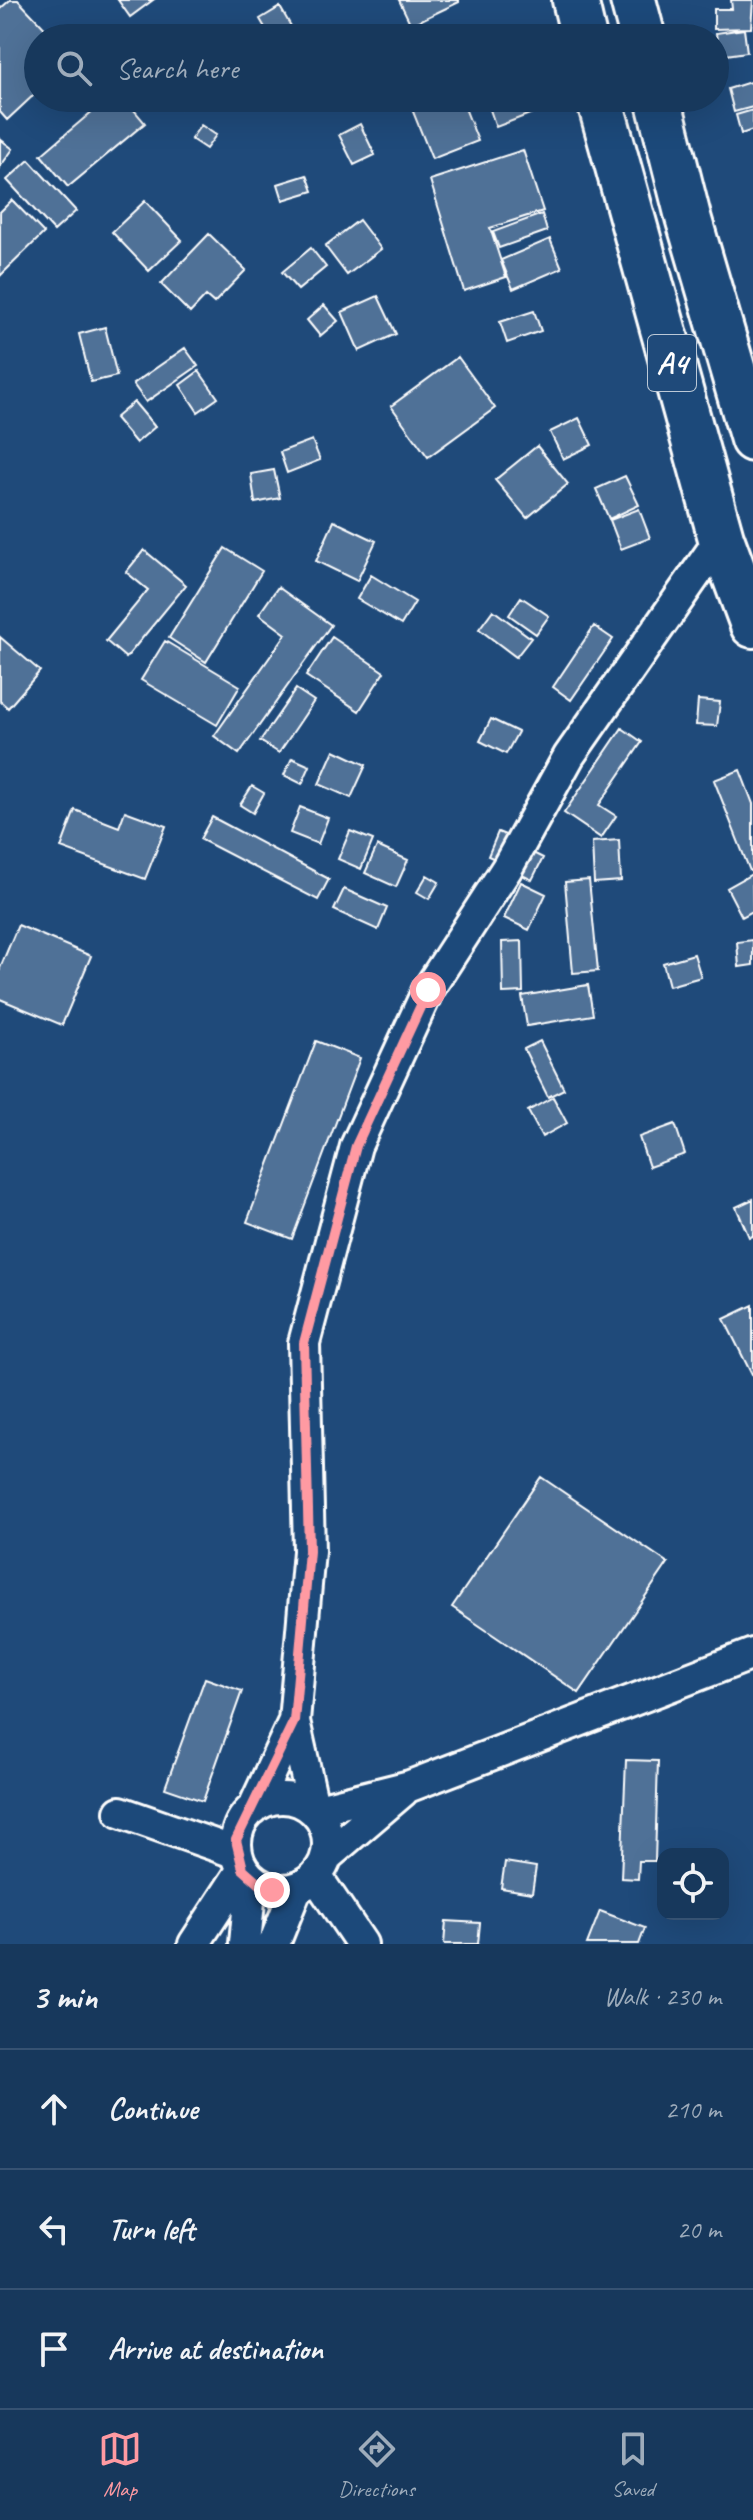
<!DOCTYPE html>
<meta charset="utf-8">
<style>
:root{--surface:#17385c;--page:#203f62;--text:#f1f3f6;--muted:#9eacbb;--line:#365272;--accent:#ff9aa2}
body{margin:0;font-family:Caveat,sans-serif;background:var(--page);color:var(--text)}
.controls{position:absolute;right:24px;bottom:24px;display:grid;overflow:hidden;border-radius:16px;box-shadow:0 8px 32px #0002}
.controls button{width:72px;height:72px;display:grid;place-items:center;padding:0;border:0;border-bottom:2px solid var(--line);background:var(--surface);color:var(--text);font:40px sans-serif}
.stop{position:absolute;width:24px;height:24px;margin:-18px;border:6px solid #ff9aa2;border-radius:50%;background:#fff}
.stop.end{background:#ff9aa2;border-color:#fff;box-shadow:0 2px 8px #0008}
.list{margin:0;padding:0;list-style:none}
h2{display:flex;justify-content:space-between;align-items:center;height:104px;margin:0;padding:0 32px;font-size:34px}
h2 small{font-size:26px;font-weight:400;color:var(--muted)}
.list li{display:grid;grid-template-columns:52px 1fr auto;gap:24px;align-items:center;box-sizing:border-box;height:120px;padding:0 32px;border-top:2px solid var(--line)}
.list b{display:block;font-size:30px;white-space:nowrap}
.list em{font-size:26px;font-style:normal;color:var(--muted)}
.icon{flex:none;width:44px;height:44px;fill:none;stroke:currentColor;stroke-width:2;stroke-linecap:round;stroke-linejoin:round}
.map{position:relative;flex:none;width:753px;height:1944px;overflow:hidden}
.search{position:absolute;background:var(--surface);box-shadow:0 8px 32px #0002;left:24px;right:24px;top:24px;height:88px;display:flex;align-items:center;gap:20px;box-sizing:border-box;padding:0 28px;border-radius:44px;color:var(--muted);font-size:30px}
.sheet{height:464px;background:var(--surface)}
nav{display:flex;justify-content:space-around;align-items:center;box-sizing:border-box;height:112px;border-top:2px solid var(--line);background:var(--surface);font-size:22px;color:var(--muted)}
nav a{display:grid;justify-items:center;gap:4px}
nav .on{color:var(--accent)}
.map>svg:first-child{display:block}
.building{fill:#507197;stroke:#fff;stroke-width:2}
.lines{fill:none;stroke-linecap:round;stroke-linejoin:round}
.minor-casing{stroke:#fff;stroke-width:36}
.trunk-casing{stroke:#fff;stroke-width:50}
.minor{stroke:#1f4a7a;stroke-width:30}
.trunk{stroke:#1f4a7a;stroke-width:44}
.route{stroke:#ff9aa2;stroke-width:10}
.labels{text-anchor:middle;dominant-baseline:central;stroke-width:6;stroke-linejoin:round;paint-order:stroke}
.shield{fill:#1f4a7a;stroke:#bcc9d7;stroke-width:2}
.shield-label{font-size:32px;font-weight:bold;fill:#fff}
</style>
<div class="map">
<svg width="753" height="1944" viewBox="0 0 753 1944">
<rect width="100%" height="100%" fill="#1f4a7a"/>
<filter id="ink" filterUnits="userSpaceOnUse"><feTurbulence type="fractalNoise" baseFrequency=".0125" numOctaves="2"/><feDisplacementMap in="SourceGraphic" scale="16" xChannelSelector="R" yChannelSelector="G"/><feConvolveMatrix kernelMatrix="1 2 1 2 8 2 1 2 1" color-interpolation-filters="sRGB"/></filter>
<g filter="url(#ink)">
<path class="building" d="M 10,0 L 18,0 L 54,38 L 38,38 L 38,91 L 7,120 L 0,112 L 0,9 Z
M 118,0 L 153,0 L 130,17 Z
M 399,0 L 459,0 L 459,2 L 411,25 Z
M 731,0 L 753,0 L 751,28 L 714,29 L 714,9 L 732,9 Z
M 280,7 L 296,35 L 291,38 L 271,38 L 260,19 Z
M 744,29 L 747,52 L 719,56 L 716,33 Z
M 753,81 L 753,107 L 734,112 L 728,89 Z
M 108,98 L 124,98 L 145,123 L 68,187 L 41,155 Z
M 174,98 L 196,98 L 181,108 Z
M 426,98 L 461,98 L 478,141 L 432,159 L 410,104 Z
M 486,98 L 554,98 L 556,104 L 496,127 Z
M 753,110 L 753,130 L 741,134 L 736,115 Z
M 360,124 L 375,155 L 354,165 L 339,135 Z
M 201,125 L 216,135 L 206,149 L 191,139 Z
M 0,139 L 13,149 L 0,167 Z
M 523,150 L 543,211 L 490,228 L 506,277 L 464,291 L 430,180 Z
M 29,160 L 76,211 L 54,231 L 7,180 Z
M 307,175 L 313,191 L 283,200 L 278,184 Z
M 12,200 L 44,233 L 0,276 L 0,212 Z
M 145,201 L 182,240 L 149,271 L 112,232 Z
M 542,214 L 547,231 L 499,248 L 493,232 Z
M 359,220 L 381,249 L 347,275 L 325,246 Z
M 209,234 L 246,270 L 214,303 L 206,296 L 190,313 L 161,284 Z
M 550,239 L 562,268 L 513,289 L 501,260 Z
M 311,248 L 326,267 L 298,290 L 282,272 Z
M 378,296 L 396,334 L 359,351 L 342,312 Z
M 324,305 L 338,321 L 320,336 L 307,320 Z
M 534,311 L 541,331 L 507,343 L 500,322 Z
M 105,327 L 117,376 L 91,382 L 79,334 Z
M 185,348 L 198,366 L 146,402 L 133,384 Z
M 458,357 L 495,408 L 428,457 L 391,406 Z
M 199,371 L 218,398 L 198,412 L 180,385 Z
M 134,402 L 155,427 L 136,443 L 115,418 Z
M 579,418 L 592,445 L 563,459 L 550,432 Z
M 312,440 L 320,460 L 287,473 L 280,452 Z
M 537,446 L 568,484 L 527,518 L 495,480 Z
M 274,470 L 280,498 L 255,503 L 251,474 Z
M 625,476 L 639,505 L 609,519 L 596,489 Z
M 639,509 L 650,538 L 621,549 L 610,520 Z
M 334,521 L 376,541 L 357,581 L 316,561 Z
M 225,548 L 262,571 L 206,662 L 169,638 Z
M 144,550 L 186,585 L 126,658 L 106,641 L 148,590 L 126,572 Z
M 371,575 L 415,602 L 401,625 L 357,599 Z
M 278,587 L 331,625 L 239,754 L 214,736 L 286,634 L 259,614 Z
M 521,597 L 549,616 L 536,634 L 509,615 Z
M 493,610 L 531,638 L 516,657 L 479,629 Z
M 594,626 L 613,639 L 571,700 L 553,687 Z
M 0,637 L 40,671 L 8,708 L 0,701 Z
M 332,637 L 384,672 L 359,711 L 306,676 Z
M 165,641 L 240,686 L 217,725 L 141,680 Z
M 296,689 L 314,701 L 279,753 L 260,741 Z
M 698,700 L 720,702 L 717,726 L 696,725 Z
M 491,719 L 518,732 L 506,754 L 480,741 Z
M 622,728 L 642,742 L 599,805 L 616,816 L 601,838 L 564,813 Z
M 334,750 L 366,765 L 351,798 L 319,784 Z
M 292,758 L 310,766 L 302,784 L 284,775 Z
M 740,770 L 753,804 L 753,870 L 750,871 L 714,780 Z
M 252,786 L 264,793 L 253,813 L 240,805 Z
M 300,807 L 328,818 L 318,844 L 290,833 Z
M 75,810 L 119,827 L 125,811 L 166,826 L 145,879 L 61,848 Z
M 212,817 L 329,879 L 318,900 L 200,839 Z
M 350,831 L 373,840 L 361,869 L 338,859 Z
M 498,832 L 520,841 L 509,865 L 488,856 Z
M 619,840 L 621,881 L 594,883 L 592,842 Z
M 377,846 L 408,860 L 396,887 L 365,873 Z
M 521,847 L 543,858 L 532,880 L 510,869 Z
M 752,874 L 753,911 L 742,917 L 727,888 Z
M 427,875 L 439,882 L 429,899 L 417,892 Z
M 589,880 L 598,971 L 573,973 L 565,882 Z
M 521,882 L 546,894 L 529,930 L 504,918 Z
M 344,889 L 387,908 L 378,930 L 334,910 Z
M 18,925 L 91,956 L 62,1025 L 0,999 L 0,968 Z
M 753,940 L 753,965 L 739,967 L 737,942 Z
M 522,941 L 523,992 L 503,993 L 502,942 Z
M 694,954 L 701,977 L 669,986 L 663,963 Z
M 588,985 L 593,1015 L 527,1026 L 522,996 Z
M 316,1041 L 360,1058 L 292,1239 L 247,1222 Z
M 540,1041 L 564,1089 L 548,1097 L 524,1049 Z
M 553,1097 L 567,1123 L 542,1137 L 528,1111 Z
M 675,1124 L 685,1154 L 649,1167 L 639,1137 Z
M 753,1199 L 753,1236 L 749,1237 L 736,1207 Z
M 753,1305 L 753,1377 L 724,1319 Z
M 541,1477 L 668,1563 L 579,1693 L 452,1607 Z
M 205,1678 L 242,1691 L 203,1801 L 165,1788 Z
M 626,1760 L 658,1761 L 655,1861 L 639,1861 L 638,1879 L 621,1878 Z
M 505,1862 L 536,1867 L 532,1893 L 501,1888 Z
M 600,1911 L 645,1928 L 639,1944 L 587,1944 Z
M 446,1921 L 480,1923 L 478,1944 L 444,1944 Z"/>
<g class="lines">
<defs>
<path id="minor" d="M 721,538 L 569,756 L 507,868 L 428,990 L 356,1146 L 304,1343 L 309,1551 L 294,1721 L 314,1810 L 410,1786 L 753,1654
M236 1844a46 46 0 1 1 92 0a46 46 0 1 1-92 0Z
M 253,1809 L 294,1721
M 120,1812 L 237,1853
M 328,1855 L 403,1791
M 316,1876 L 362,1944
M 194,1944 L 243,1869
M 245,1944 L 251,1879
M 274,1944 L 296,1889"/>
<path id="trunk" d="M 575,0 L 584,38
M 633,0 L 643,38
M 599,98 L 721,538 L 753,625
M 658,98 L 688,217 L 753,439"/>
</defs>
<use href="#minor" class="minor-casing"/>
<use href="#trunk" class="trunk-casing"/>
<use href="#minor" class="minor"/>
<use href="#trunk" class="trunk"/>
</g>
</g>
<g class="lines" filter="url(#ink)">
<path class="route" d="M 272,1890 L 261,1885 L 243,1869 L 236,1840 L 294,1721 L 309,1551 L 304,1343 L 356,1146 L 428,990"/>
</g>
<g class="labels">
<rect class="shield" x="648" y="335" width="48" height="56" rx="6"/>
<g class="shield-label">
<text x="672" y="363">A4</text>
</g>
</g>
</svg>
<div class="controls">
<button><svg class="icon" aria-label="locate" viewBox="0 0 24 24"><circle cx="12" cy="12" r="6"/><path d="M12 2v4M12 18v4M2 12h4M18 12h4"/></svg></button>
</div>
<div class="stop" style="left:428px;top:990px"></div>
<div class="stop end" style="left:272px;top:1890px"></div>
<div class="search"><svg class="icon" aria-label="search" viewBox="0 0 24 24"><circle cx="10" cy="10" r="6"/><path d="M15 15l6 6"/></svg>Search here</div>
</div>
<section class="sheet">
<h2>3 min<small>Walk · 230 m</small></h2>
<ul class="list">
<li><svg class="icon" aria-label="ahead" viewBox="0 0 24 24"><path d="M12 20V5M6 11l6-6 6 6"/></svg><div><b>Continue</b></div><em>210 m</em></li>
<li><svg class="icon" aria-label="left" viewBox="0 0 24 24"><path d="M17 20v-9H6M10 6l-5 5 5 5"/></svg><div><b>Turn left</b></div><em>20 m</em></li>
<li><svg class="icon" aria-label="arrive" viewBox="0 0 24 24"><path d="M6 21V4h12l-3 4 3 4H6"/></svg><div><b>Arrive at destination</b></div></li>
</ul>
</section>
<nav>
<a class="on"><svg class="icon" aria-label="map" viewBox="0 0 24 24"><path d="M3 6l6-2 6 2 6-2v14l-6 2-6-2-6 2zM9 4v14M15 6v14"/></svg>Map</a>
<a><svg class="icon" aria-label="directions" viewBox="0 0 24 24"><path d="M12 3l9 9-9 9-9-9zM9 14v-3h6M13 9l2 2-2 2"/></svg>Directions</a>
<a><svg class="icon" aria-label="saved" viewBox="0 0 24 24"><path d="M7 4h10v16l-5-4-5 4z"/></svg>Saved</a>
</nav>
